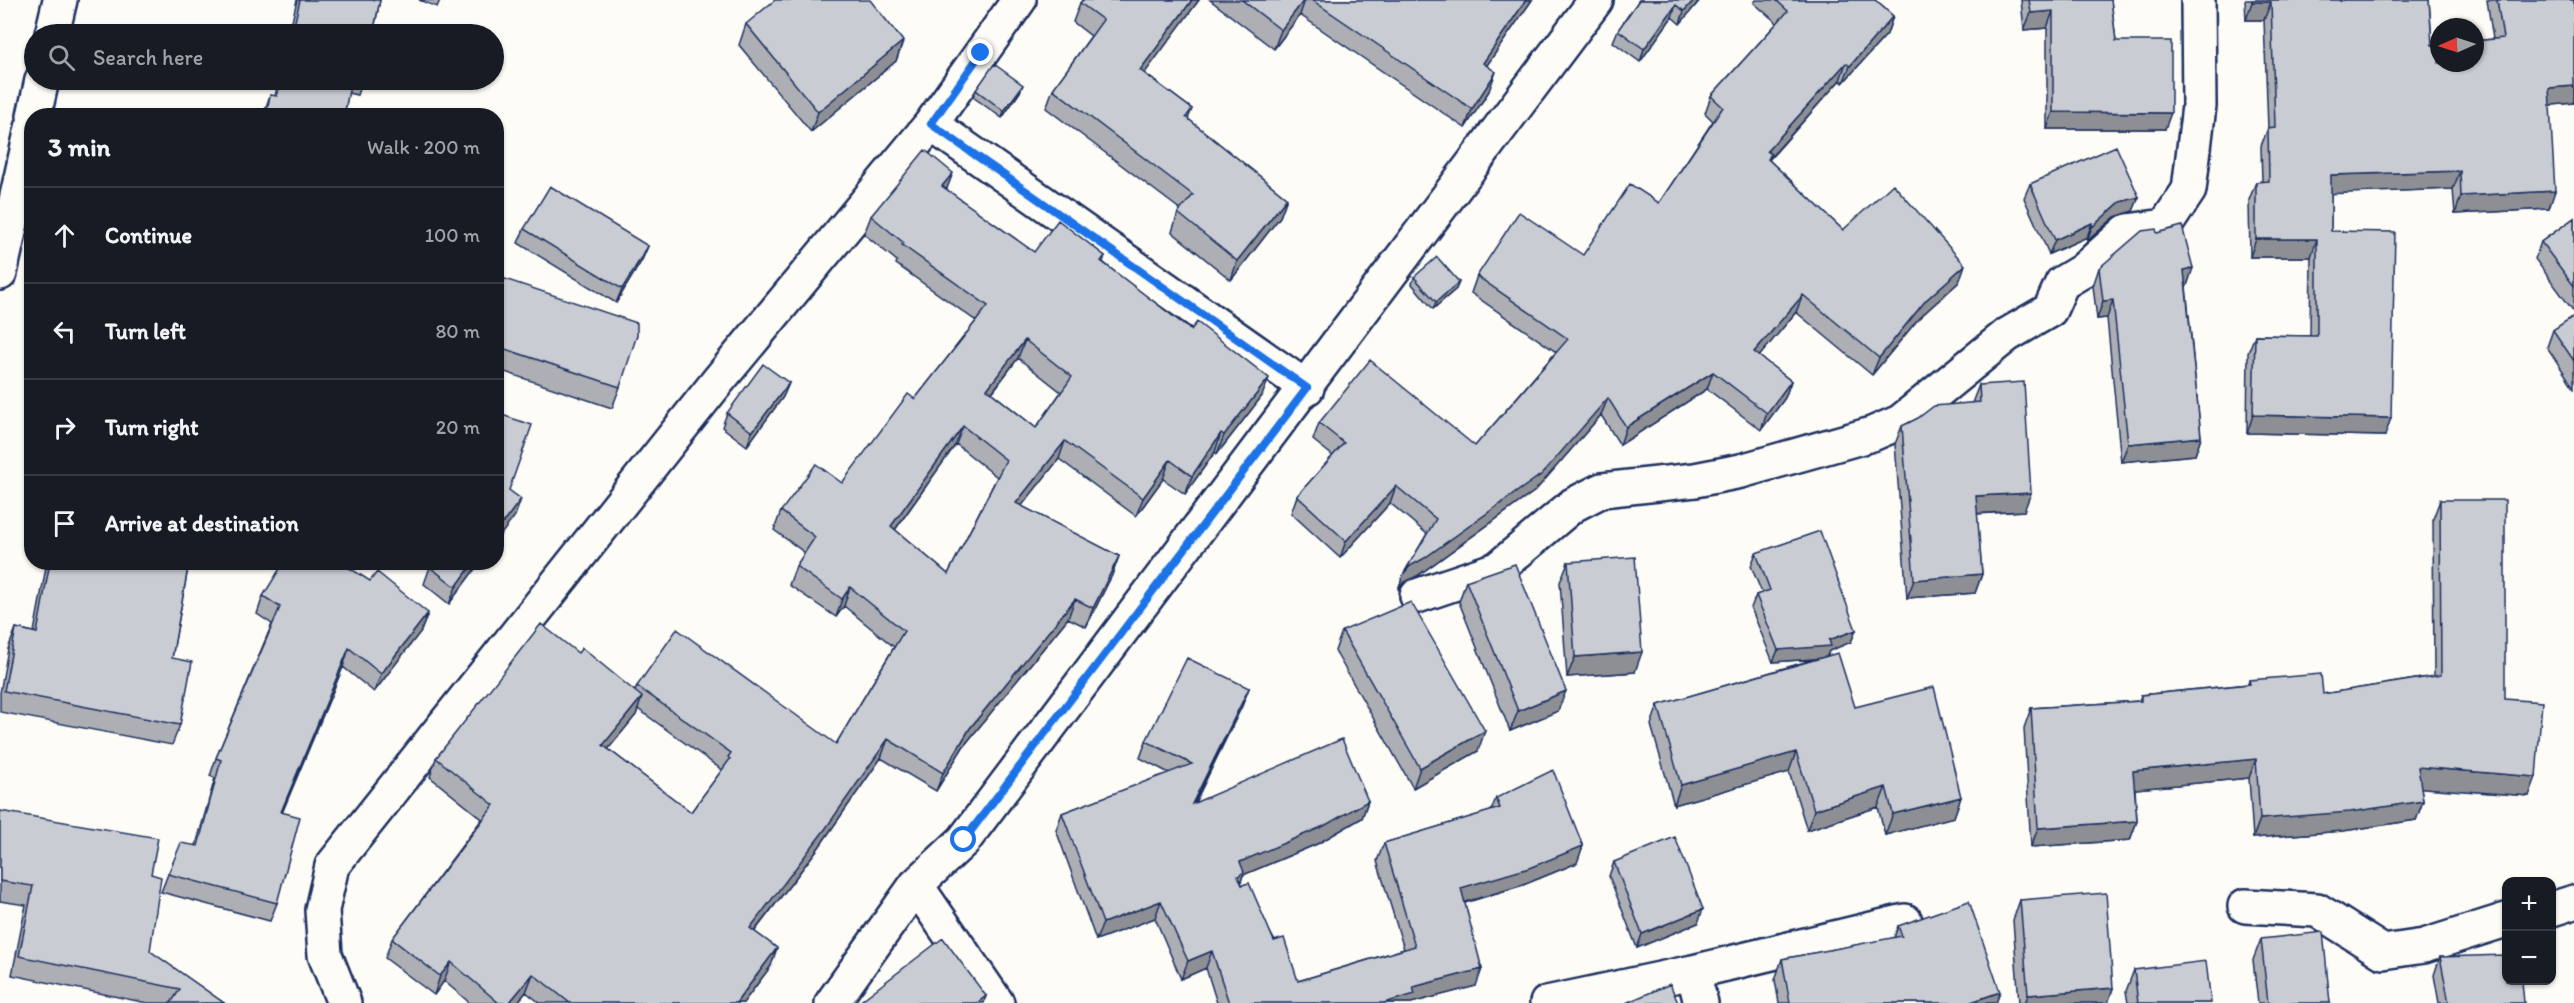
<!DOCTYPE html>
<meta charset="utf-8">
<style>
:root{--surface:#171b24;--page:#20242c;--text:#f1f3f6;--muted:#9ea1a6;--line:#363941}
body{margin:0;font-family:Itim,sans-serif;background:var(--page);color:var(--text)}
.controls{position:absolute;right:18px;bottom:18px;display:grid;overflow:hidden;border-radius:12px;box-shadow:0 2px 4px #0004}
.controls button{width:54px;height:54px;display:grid;place-items:center;padding:0;border:0;border-bottom:2px solid var(--line);background:var(--surface);color:var(--text);font:30px sans-serif}
.compass{position:absolute;left:2430px;top:18px;width:54px;height:54px;border-radius:50%;background:var(--surface);box-shadow:0 2px 4px #0004;rotate:267deg}
.stop{position:absolute;width:18px;height:18px;margin:-14px;border:4px solid #1a73e8;border-radius:50%;background:#fff}
.stop.end{background:#1a73e8;border-color:#fff;box-shadow:0 2px 6px #0008}
.list{margin:0;padding:0;list-style:none}
h2{display:flex;justify-content:space-between;align-items:center;height:78px;margin:0;padding:0 24px;font-size:26px}
h2 small{font-size:20px;font-weight:400;color:var(--muted)}
.list li{display:grid;grid-template-columns:39px 1fr auto;gap:18px;align-items:center;box-sizing:border-box;height:96px;padding:0 24px;border-top:2px solid var(--line)}
.list b{display:block;font-size:22px;white-space:nowrap}
.list em{font-size:20px;font-style:normal;color:var(--muted)}
.icon{flex:none;width:33px;height:33px;fill:none;stroke:currentColor;stroke-width:2;stroke-linecap:round;stroke-linejoin:round}
.map{position:relative;flex:none;width:2574px;height:1003px;overflow:hidden}
.search{position:absolute;background:var(--surface);box-shadow:0 2px 4px #0004;left:24px;top:24px;width:480px;height:66px;display:flex;align-items:center;gap:15px;box-sizing:border-box;padding:0 21px;border-radius:33px;color:var(--muted);font-size:22px}
.panel{position:absolute;background:var(--surface);box-shadow:0 2px 4px #0004;left:24px;top:108px;width:480px;height:462px;border-radius:24px}
.map>svg:first-child{display:block}
.lines{fill:none;stroke-linecap:round;stroke-linejoin:round}
.minor-casing{stroke:#1b2f5e;stroke-width:38}
.minor{stroke:#fdfcf7;stroke-width:33}
.wall{fill:#adafb5;stroke:#1b2f5e;stroke-width:1.5;fill-rule:evenodd}
.shaded-wall{fill:#8d8f94;stroke:#1b2f5e;stroke-width:1.5}
.building{fill:#c9ccd3;stroke:#1b2f5e;stroke-width:1.5;fill-rule:evenodd}
.route{stroke:#1a73e8;stroke-width:8}
</style>
<div class="map">
<svg width="2574" height="1003" viewBox="0 0 2574 1003">
<rect width="100%" height="100%" fill="#fdfcf7"/>
<filter id="ink" filterUnits="userSpaceOnUse"><feTurbulence type="fractalNoise" baseFrequency=".0167" numOctaves="2"/><feDisplacementMap in="SourceGraphic" scale="12" xChannelSelector="R" yChannelSelector="G"/><feConvolveMatrix kernelMatrix="1 2 1 2 8 2 1 2 1" color-interpolation-filters="sRGB"/></filter>
<g filter="url(#ink)">
<g class="lines">
<defs>
<path id="minor" d="M 52,34 L 60,0
M 34,116 L 42,80
M 931,124 L 1307,388
M 0,273 L 32,128
M 1417,596 L 1497,569 L 1573,505 L 1602,490 L 1695,480 L 1741,471 L 1872,434 L 1900,422 L 2007,335 L 2050,310 L 2062,283 L 2082,271 L 2127,231 L 2165,226 L 2189,190 L 2199,106 L 2198,0
M 916,885 L 997,1003
M 2245,906 L 2317,910 L 2383,952 L 2424,946 L 2506,920
M 2552,909 L 2574,902
M 1693,972 L 1701,1003
M 344,1003 L 325,955 L 322,910 L 332,866 L 718,381 L 931,124 L 1019,0
M 832,1003 L 916,885 L 964,840 L 1596,0
M 1547,1003 L 1693,972 L 1905,921"/>
</defs>
<use href="#minor" class="minor-casing"/>
<use href="#minor" class="minor"/>
</g>
<path class="wall" d="M 297,0 L 380,0 L 373,34 L 289,34 Z
M 419,0 L 440,0 L 437,7 Z
M 1083,0 L 1199,0 L 1144,73 L 1192,109 L 1188,119 L 1287,198 L 1280,217 L 1231,280 L 1172,232 L 1178,213 L 1181,210 L 1046,108 L 1053,89 L 1091,36 L 1073,22 L 1080,3 Z
M 1210,0 L 1532,0 L 1487,65 L 1489,91 L 1465,128 L 1300,15 L 1274,49 Z
M 1639,0 L 1700,0 L 1680,24 L 1672,17 L 1640,62 L 1613,42 L 1618,30 Z
M 1756,0 L 1875,0 L 1893,16 L 1887,34 L 1843,83 L 1840,80 L 1769,160 L 1843,230 L 1959,282 L 1919,318 L 1872,375 L 1796,312 L 1759,356 L 1791,381 L 1785,398 L 1761,430 L 1707,389 L 1620,445 L 1601,415 L 1535,491 L 1417,576 L 1403,583 L 1398,590 L 1404,573 L 1427,534 L 1390,503 L 1340,558 L 1291,513 L 1297,496 L 1333,456 L 1313,440 L 1319,423 L 1475,446 L 1556,352 L 1471,293 L 1477,276 L 1583,255 L 1659,203 L 1713,121 L 1705,113 L 1711,96 L 1777,23 L 1754,3 Z
M 2021,0 L 2111,0 L 2116,41 L 2165,129 L 2047,129 L 2047,28 L 2024,30 Z
M 2245,0 L 2429,0 L 2432,45 L 2493,39 L 2487,0 L 2574,0 L 2574,103 L 2550,105 L 2549,209 L 2455,214 L 2453,189 L 2331,193 L 2331,231 L 2385,436 L 2247,433 L 2248,353 L 2255,335 L 2310,336 L 2311,257 L 2250,257 L 2249,200 L 2256,182 L 2262,181 L 2261,146 L 2268,128 L 2264,20 L 2246,20 Z
M 746,24 L 903,41 L 896,61 L 811,132 L 739,45 Z
M 279,80 L 362,80 L 357,95 L 348,93 L 344,116 L 263,116 L 270,95 L 275,96 Z
M 976,90 L 1020,92 L 1002,118 L 973,97 Z
M 2030,184 L 2139,197 L 2133,211 L 2115,217 L 2087,241 L 2087,237 L 2049,254 L 2024,198 Z
M 946,190 L 1034,252 L 1105,256 L 1103,262 L 1262,396 L 1217,454 L 1215,452 L 1185,494 L 1163,479 L 1136,516 L 1059,459 L 1021,506 L 1119,556 L 1112,575 L 1086,627 L 1068,618 L 963,747 L 936,791 L 881,758 L 819,847 L 755,931 L 771,966 L 743,1003 L 540,1003 L 526,992 L 517,1003 L 470,1003 L 444,981 L 434,995 L 385,958 L 392,939 L 482,819 L 430,777 L 436,758 L 578,653 L 635,691 L 637,686 L 836,744 L 894,647 L 844,606 L 836,617 L 789,585 L 796,566 L 805,553 L 774,530 L 781,511 L 842,483 L 915,399 L 976,321 L 896,264 L 897,261 L 864,234 L 871,216 ZM 1018,358 L 1061,392 L 1036,428 L 992,393 ZM 956,444 L 997,477 L 948,574 L 895,530 ZM 638,709 L 722,770 L 691,812 L 608,749 L 636,715 Z
M 2574,218 L 2574,312 L 2535,259 L 2541,242 Z
M 524,229 L 648,246 L 642,260 L 616,303 L 518,243 Z
M 2099,268 L 2187,286 L 2186,286 L 2201,437 L 2195,455 L 2121,462 L 2107,318 L 2097,319 L 2093,286 Z
M 496,276 L 620,387 L 612,408 L 496,369 Z
M 1414,277 L 1459,282 L 1456,289 L 1433,309 L 1412,284 Z
M 2574,316 L 2574,388 L 2547,347 L 2553,330 Z
M 789,383 L 783,397 L 747,446 L 722,427 L 727,413 Z
M 1979,385 L 2024,511 L 1977,514 L 1982,574 L 1975,593 L 1907,598 L 1895,444 L 1902,426 L 1972,403 Z
M 2440,500 L 2505,699 L 2529,796 L 2421,787 L 2423,801 L 2416,820 L 2343,831 L 2253,838 L 2249,778 L 2135,789 L 2137,821 L 2130,840 L 2031,847 L 2024,728 L 2031,708 L 2139,701 L 2141,695 L 2248,684 L 2249,680 L 2323,694 L 2434,676 L 2433,519 Z
M 1756,553 L 1856,630 L 1851,642 L 1829,651 L 1827,656 L 1855,707 L 1961,797 L 1954,817 L 1885,835 L 1878,807 L 1807,830 L 1789,772 L 1674,805 L 1651,725 L 1658,705 L 1815,659 L 1773,662 L 1751,608 L 1756,595 L 1762,593 L 1751,566 Z
M 47,562 L 189,562 L 172,658 L 180,725 L 172,745 L 0,712 L 0,693 L 8,649 L 16,628 L 34,632 Z
M 434,562 L 480,562 L 449,604 L 424,584 L 430,567 Z
M 1568,562 L 1635,672 L 1567,677 L 1560,582 Z
M 370,581 L 428,613 L 421,631 L 374,692 L 343,667 L 282,812 L 277,903 L 270,921 L 161,892 L 168,874 L 196,845 L 215,778 L 210,776 L 216,758 L 272,624 L 257,614 L 263,596 Z
M 1466,581 L 1558,711 L 1510,731 L 1459,602 Z
M 1342,631 L 1478,751 L 1413,788 L 1335,651 Z
M 1249,688 L 1242,706 L 1195,803 L 1368,801 L 1362,818 L 1317,844 L 1243,875 L 1241,882 L 1298,981 L 1404,949 L 1377,861 L 1384,843 L 1491,811 L 1496,798 L 1577,863 L 1523,885 L 1465,903 L 1476,986 L 1411,1003 L 1217,1003 L 1206,968 L 1181,979 L 1155,918 L 1096,940 L 1056,830 L 1062,813 L 1169,773 L 1140,758 L 1146,741 Z
M 0,811 L 151,874 L 150,951 L 224,1003 L 147,1003 L 12,975 L 26,905 L 0,901 Z
M 1614,862 L 1698,923 L 1637,948 L 1609,876 Z
M 2020,900 L 2113,988 L 2108,1003 L 2019,1003 L 2013,920 Z
M 1898,926 L 2000,992 L 1996,1003 L 1779,1003 L 1775,980 L 1782,959 L 1894,938 Z
M 2261,939 L 2330,1003 L 2258,1003 L 2253,960 Z
M 2440,957 L 2524,1003 L 2439,1003 L 2434,975 Z
M 2134,970 L 2211,1003 L 2128,1003 L 2126,991 Z"/>
<path class="shaded-wall" d="M 1192,0 L 1199,0 L 1133,89 L 1140,70 Z
M 1304,0 L 1305,0 L 1300,15 L 1274,49 L 1281,30 Z
M 1526,0 L 1532,0 L 1476,81 L 1483,63 Z
M 1694,0 L 1700,0 L 1680,24 L 1684,11 Z
M 2252,2 L 2271,2 L 2264,20 L 2246,20 Z
M 1676,5 L 1672,17 L 1640,62 L 1644,49 Z
M 2053,11 L 2047,28 L 2024,30 L 2031,13 Z
M 1893,16 L 1887,34 L 1843,83 L 1850,66 Z
M 903,41 L 896,61 L 811,132 L 818,112 Z
M 1846,63 L 1840,80 L 1769,159 L 1765,171 L 1767,151 Z
M 1496,72 L 1489,91 L 1465,128 L 1472,109 Z
M 1023,85 L 1020,92 L 1002,118 L 1004,111 Z
M 2574,86 L 2574,103 L 2542,106 L 2549,88 Z
M 2053,112 L 2171,113 L 2165,129 L 2047,129 Z
M 2460,171 L 2453,189 L 2324,194 L 2331,175 Z
M 953,173 L 946,191 L 942,186 Z
M 2555,191 L 2549,209 L 2455,214 L 2461,196 Z
M 2139,197 L 2133,211 L 2115,217 L 2087,241 L 2092,227 L 2120,202 Z
M 1287,198 L 1280,217 L 1231,280 L 1237,261 Z
M 2092,223 L 2087,237 L 2049,254 L 2055,240 Z
M 2256,239 L 2317,239 L 2311,257 L 2250,257 Z
M 648,246 L 642,260 L 616,303 L 622,289 Z
M 1965,265 L 1959,282 L 1919,318 L 1872,375 L 1879,358 L 1926,300 Z
M 2193,268 L 2187,286 L 2178,288 L 2184,270 Z
M 1459,282 L 1456,289 L 1433,309 L 1436,302 Z
M 1803,295 L 1796,312 L 1748,370 L 1754,352 Z
M 2113,300 L 2107,318 L 2097,319 L 2103,301 Z
M 1025,340 L 1018,358 L 980,408 L 987,389 Z
M 1713,372 L 1707,389 L 1620,445 L 1626,427 Z
M 1269,378 L 1262,396 L 1217,454 L 1224,435 Z
M 1791,381 L 1785,398 L 1761,430 L 1767,413 Z
M 789,383 L 783,397 L 747,446 L 752,432 Z
M 1608,398 L 1601,415 L 1535,491 L 1417,576 L 1403,583 L 1398,590 L 1404,573 L 1410,566 Z
M 2253,415 L 2391,418 L 2385,436 L 2247,433 Z
M 963,426 L 956,444 L 884,545 L 891,526 Z
M 1221,433 L 1215,452 L 1185,494 L 1192,476 Z
M 2201,437 L 2195,455 L 2121,462 L 2128,444 Z
M 1065,441 L 1059,459 L 1009,522 L 1016,503 Z
M 1170,460 L 1163,479 L 1136,516 L 1143,498 Z
M 1396,486 L 1390,503 L 1340,558 L 1346,541 Z
M 2031,493 L 2024,511 L 1969,514 L 1976,496 Z
M 521,499 L 515,516 L 496,541 L 496,532 Z
M 1119,556 L 1112,575 L 1086,627 L 1093,608 Z
M 474,562 L 480,562 L 449,604 L 456,587 Z
M 1982,574 L 1975,593 L 1907,598 L 1914,580 Z
M 850,587 L 844,606 L 836,617 L 842,599 Z
M 1075,599 L 1068,618 L 963,747 L 936,791 L 943,773 L 970,728 Z
M 428,613 L 421,631 L 374,692 L 381,674 Z
M 1856,630 L 1851,642 L 1829,651 L 1826,658 L 1773,662 L 1778,650 L 1829,640 Z
M 349,648 L 343,667 L 275,830 L 281,812 Z
M 1642,652 L 1635,672 L 1567,677 L 1575,657 Z
M 1249,688 L 1242,706 L 1185,821 L 1192,804 Z
M 1566,691 L 1558,711 L 1510,731 L 1518,711 Z
M 642,697 L 636,715 L 596,764 L 603,745 Z
M 1485,731 L 1478,751 L 1413,788 L 1420,768 Z
M 888,739 L 881,758 L 819,847 L 743,946 L 750,928 Z
M 1796,752 L 1789,772 L 1674,805 L 1681,785 Z
M 2256,759 L 2249,778 L 2126,790 L 2133,771 Z
M 2418,767 L 2536,777 L 2529,796 L 2411,787 Z
M 1886,787 L 1878,807 L 1807,830 L 1814,810 Z
M 1961,797 L 1954,817 L 1885,835 L 1893,814 Z
M 1368,801 L 1362,818 L 1317,844 L 1243,875 L 1238,889 L 1237,878 L 1240,862 Z
M 2423,801 L 2416,820 L 2343,831 L 2253,838 L 2260,819 Z
M 2137,821 L 2130,840 L 2031,847 L 2038,828 Z
M 1583,846 L 1577,863 L 1523,885 L 1455,905 L 1461,888 Z
M 1161,901 L 1155,918 L 1096,940 L 1103,923 Z
M 1703,909 L 1698,923 L 1637,948 L 1642,934 Z
M 777,948 L 771,966 L 743,1003 L 736,1003 Z
M 1212,951 L 1206,968 L 1181,979 L 1188,961 Z
M 451,962 L 444,981 L 434,995 L 440,976 Z
M 1482,969 L 1476,986 L 1411,1003 L 1384,1003 L 1413,987 Z
M 533,974 L 526,992 L 517,1003 L 509,1003 Z
M 2113,988 L 2108,1003 L 2025,1003 L 2028,995 Z
M 2000,992 L 1996,1003 L 1968,1003 Z
M 986,996 L 984,1003 L 977,1003 Z"/>
<path class="building" d="M 300,0 L 380,0 L 373,34 L 292,34 Z
M 775,0 L 870,0 L 903,41 L 818,112 L 746,24 Z
M 1083,0 L 1192,0 L 1140,70 L 1192,109 L 1186,117 L 1287,198 L 1237,261 L 1178,213 L 1193,195 L 1053,89 L 1103,20 L 1080,3 Z
M 1242,0 L 1304,0 L 1281,30 Z
M 1312,0 L 1526,0 L 1483,63 L 1496,72 L 1472,109 Z
M 1639,0 L 1694,0 L 1684,11 L 1676,5 L 1644,49 L 1618,30 Z
M 1776,0 L 1875,0 L 1893,16 L 1850,66 L 1846,63 L 1767,151 L 1771,154 L 1768,159 L 1843,230 L 1893,184 L 1965,265 L 1926,300 L 1879,358 L 1803,295 L 1754,352 L 1791,381 L 1767,413 L 1713,372 L 1626,427 L 1608,398 L 1542,474 L 1423,559 L 1410,566 L 1404,573 L 1436,519 L 1396,486 L 1346,541 L 1297,496 L 1344,443 L 1319,423 L 1370,360 L 1475,446 L 1568,339 L 1477,276 L 1519,212 L 1583,255 L 1630,184 L 1659,203 L 1723,107 L 1711,96 L 1788,11 Z
M 2029,0 L 2111,0 L 2116,41 L 2171,41 L 2171,113 L 2053,112 L 2053,11 L 2031,13 Z
M 2252,0 L 2429,0 L 2432,45 L 2439,45 L 2439,63 L 2475,63 L 2475,41 L 2503,38 L 2497,0 L 2574,0 L 2574,86 L 2549,88 L 2555,191 L 2461,196 L 2460,171 L 2331,175 L 2331,231 L 2395,232 L 2391,418 L 2253,415 L 2255,335 L 2317,336 L 2317,239 L 2256,239 L 2256,182 L 2269,181 L 2268,128 L 2275,127 L 2271,2 L 2252,2 Z
M 994,64 L 1023,85 L 1004,111 L 976,90 Z
M 281,80 L 351,80 L 344,116 L 266,116 L 270,95 L 277,96 Z
M 2116,146 L 2139,197 L 2120,202 L 2092,227 L 2092,223 L 2055,240 L 2030,184 Z
M 925,150 L 953,173 L 942,186 L 1034,252 L 1058,220 L 1105,256 L 1101,261 L 1191,330 L 1197,322 L 1269,378 L 1224,435 L 1221,433 L 1192,476 L 1170,460 L 1143,498 L 1065,441 L 1016,503 L 1119,556 L 1093,608 L 1075,599 L 970,728 L 943,773 L 888,739 L 826,828 L 750,928 L 777,948 L 736,1003 L 570,1003 L 533,974 L 509,1003 L 499,1003 L 451,962 L 440,976 L 392,939 L 494,805 L 436,758 L 541,624 L 578,653 L 582,648 L 642,697 L 603,745 L 691,812 L 730,759 L 728,757 L 731,753 L 637,686 L 677,629 L 836,744 L 904,631 L 850,587 L 842,599 L 796,566 L 815,537 L 781,511 L 816,464 L 842,483 L 908,394 L 915,399 L 988,306 L 902,245 L 904,243 L 871,216 ZM 1025,340 L 1072,377 L 1036,428 L 987,389 ZM 963,426 L 1006,460 L 948,574 L 891,526 Z
M 550,186 L 648,246 L 622,289 L 524,229 Z
M 2574,218 L 2574,286 L 2541,242 Z
M 2182,226 L 2193,268 L 2184,270 L 2201,437 L 2128,444 L 2113,300 L 2103,301 L 2099,268 L 2142,231 L 2156,229 L 2157,233 Z
M 1437,257 L 1459,282 L 1436,302 L 1414,277 Z
M 496,276 L 637,323 L 637,335 L 620,387 L 496,346 Z
M 2574,316 L 2574,361 L 2553,330 Z
M 763,364 L 789,383 L 752,432 L 727,413 Z
M 2024,382 L 2031,493 L 1976,496 L 1982,574 L 1914,580 L 1902,426 L 1918,418 L 1934,406 L 1980,402 L 1979,385 Z
M 496,413 L 532,425 L 509,490 L 521,499 L 496,532 Z
M 2440,500 L 2505,500 L 2505,699 L 2542,702 L 2536,777 L 2418,767 L 2423,801 L 2350,812 L 2260,819 L 2256,759 L 2133,771 L 2137,821 L 2038,828 L 2031,708 L 2141,701 L 2141,695 L 2250,684 L 2249,680 L 2321,674 L 2323,694 L 2441,675 Z
M 1820,531 L 1856,630 L 1829,640 L 1831,646 L 1778,650 L 1756,595 L 1770,590 L 1756,553 Z
M 1635,557 L 1642,652 L 1575,657 L 1568,562 Z
M 50,562 L 189,562 L 172,658 L 192,662 L 180,725 L 4,691 L 16,628 L 37,633 Z
M 284,562 L 340,562 L 370,581 L 377,572 L 428,613 L 381,674 L 349,648 L 281,812 L 300,817 L 277,903 L 168,874 L 181,843 L 198,846 L 221,760 L 216,758 L 280,607 L 263,596 Z
M 434,562 L 474,562 L 456,587 L 430,567 Z
M 1515,564 L 1566,691 L 1518,711 L 1466,581 Z
M 1411,602 L 1485,731 L 1420,768 L 1342,631 Z
M 1838,653 L 1855,707 L 1934,687 L 1961,797 L 1893,814 L 1886,787 L 1814,810 L 1796,752 L 1681,785 L 1658,705 Z
M 1187,658 L 1249,688 L 1192,804 L 1342,739 L 1368,801 L 1324,826 L 1240,862 L 1244,872 L 1238,876 L 1242,885 L 1249,883 L 1274,941 L 1284,938 L 1298,981 L 1415,946 L 1384,843 L 1500,808 L 1496,798 L 1553,770 L 1583,846 L 1529,868 L 1461,888 L 1482,969 L 1413,987 L 1415,994 L 1384,1003 L 1229,1003 L 1212,951 L 1188,961 L 1161,901 L 1103,923 L 1062,813 L 1192,764 L 1146,741 Z
M 0,811 L 158,838 L 151,874 L 161,877 L 150,951 L 224,1003 L 171,1003 L 180,989 L 19,956 L 33,886 L 0,881 Z
M 1675,837 L 1703,909 L 1642,934 L 1614,862 Z
M 2106,893 L 2113,988 L 2028,995 L 2020,900 Z
M 1969,901 L 2000,992 L 1968,1003 L 1790,1003 L 1782,959 L 1902,936 L 1898,926 Z
M 2323,932 L 2330,1003 L 2268,1003 L 2261,939 Z
M 943,938 L 986,996 L 977,1003 L 858,1003 Z
M 2506,955 L 2506,981 L 2522,981 L 2524,1003 L 2449,1003 L 2440,957 Z
M 2206,961 L 2211,1003 L 2138,1003 L 2134,970 Z
M 1670,984 L 1678,1003 L 1626,1003 Z"/>
</g>
<g class="lines" filter="url(#ink)">
<path class="route" d="M 964,840 L 1307,388 L 931,124 L 981,53"/>
</g>
</svg>
<div class="controls">
<button>+</button>
<button>−</button>
</div>
<svg class="compass" viewBox="-18 -18 36 36"><path d="M0-13l5 13h-10z" fill="#e53935"/><path d="M0 13l5-13h-10z" fill="#9ea1a6"/></svg>
<div class="stop" style="left:964px;top:840px"></div>
<div class="stop end" style="left:981px;top:53px"></div>
<div class="search"><svg class="icon" aria-label="search" viewBox="0 0 24 24"><circle cx="10" cy="10" r="6"/><path d="M15 15l6 6"/></svg>Search here</div>
<section class="panel">
<h2>3 min<small>Walk · 200 m</small></h2>
<ul class="list">
<li><svg class="icon" aria-label="ahead" viewBox="0 0 24 24"><path d="M12 20V5M6 11l6-6 6 6"/></svg><div><b>Continue</b></div><em>100 m</em></li>
<li><svg class="icon" aria-label="left" viewBox="0 0 24 24"><path d="M17 20v-9H6M10 6l-5 5 5 5"/></svg><div><b>Turn left</b></div><em>80 m</em></li>
<li><svg class="icon" aria-label="right" viewBox="0 0 24 24"><path d="M7 20v-9h11M14 6l5 5-5 5"/></svg><div><b>Turn right</b></div><em>20 m</em></li>
<li><svg class="icon" aria-label="arrive" viewBox="0 0 24 24"><path d="M6 21V4h12l-3 4 3 4H6"/></svg><div><b>Arrive at destination</b></div></li>
</ul>
</section>
</div>
